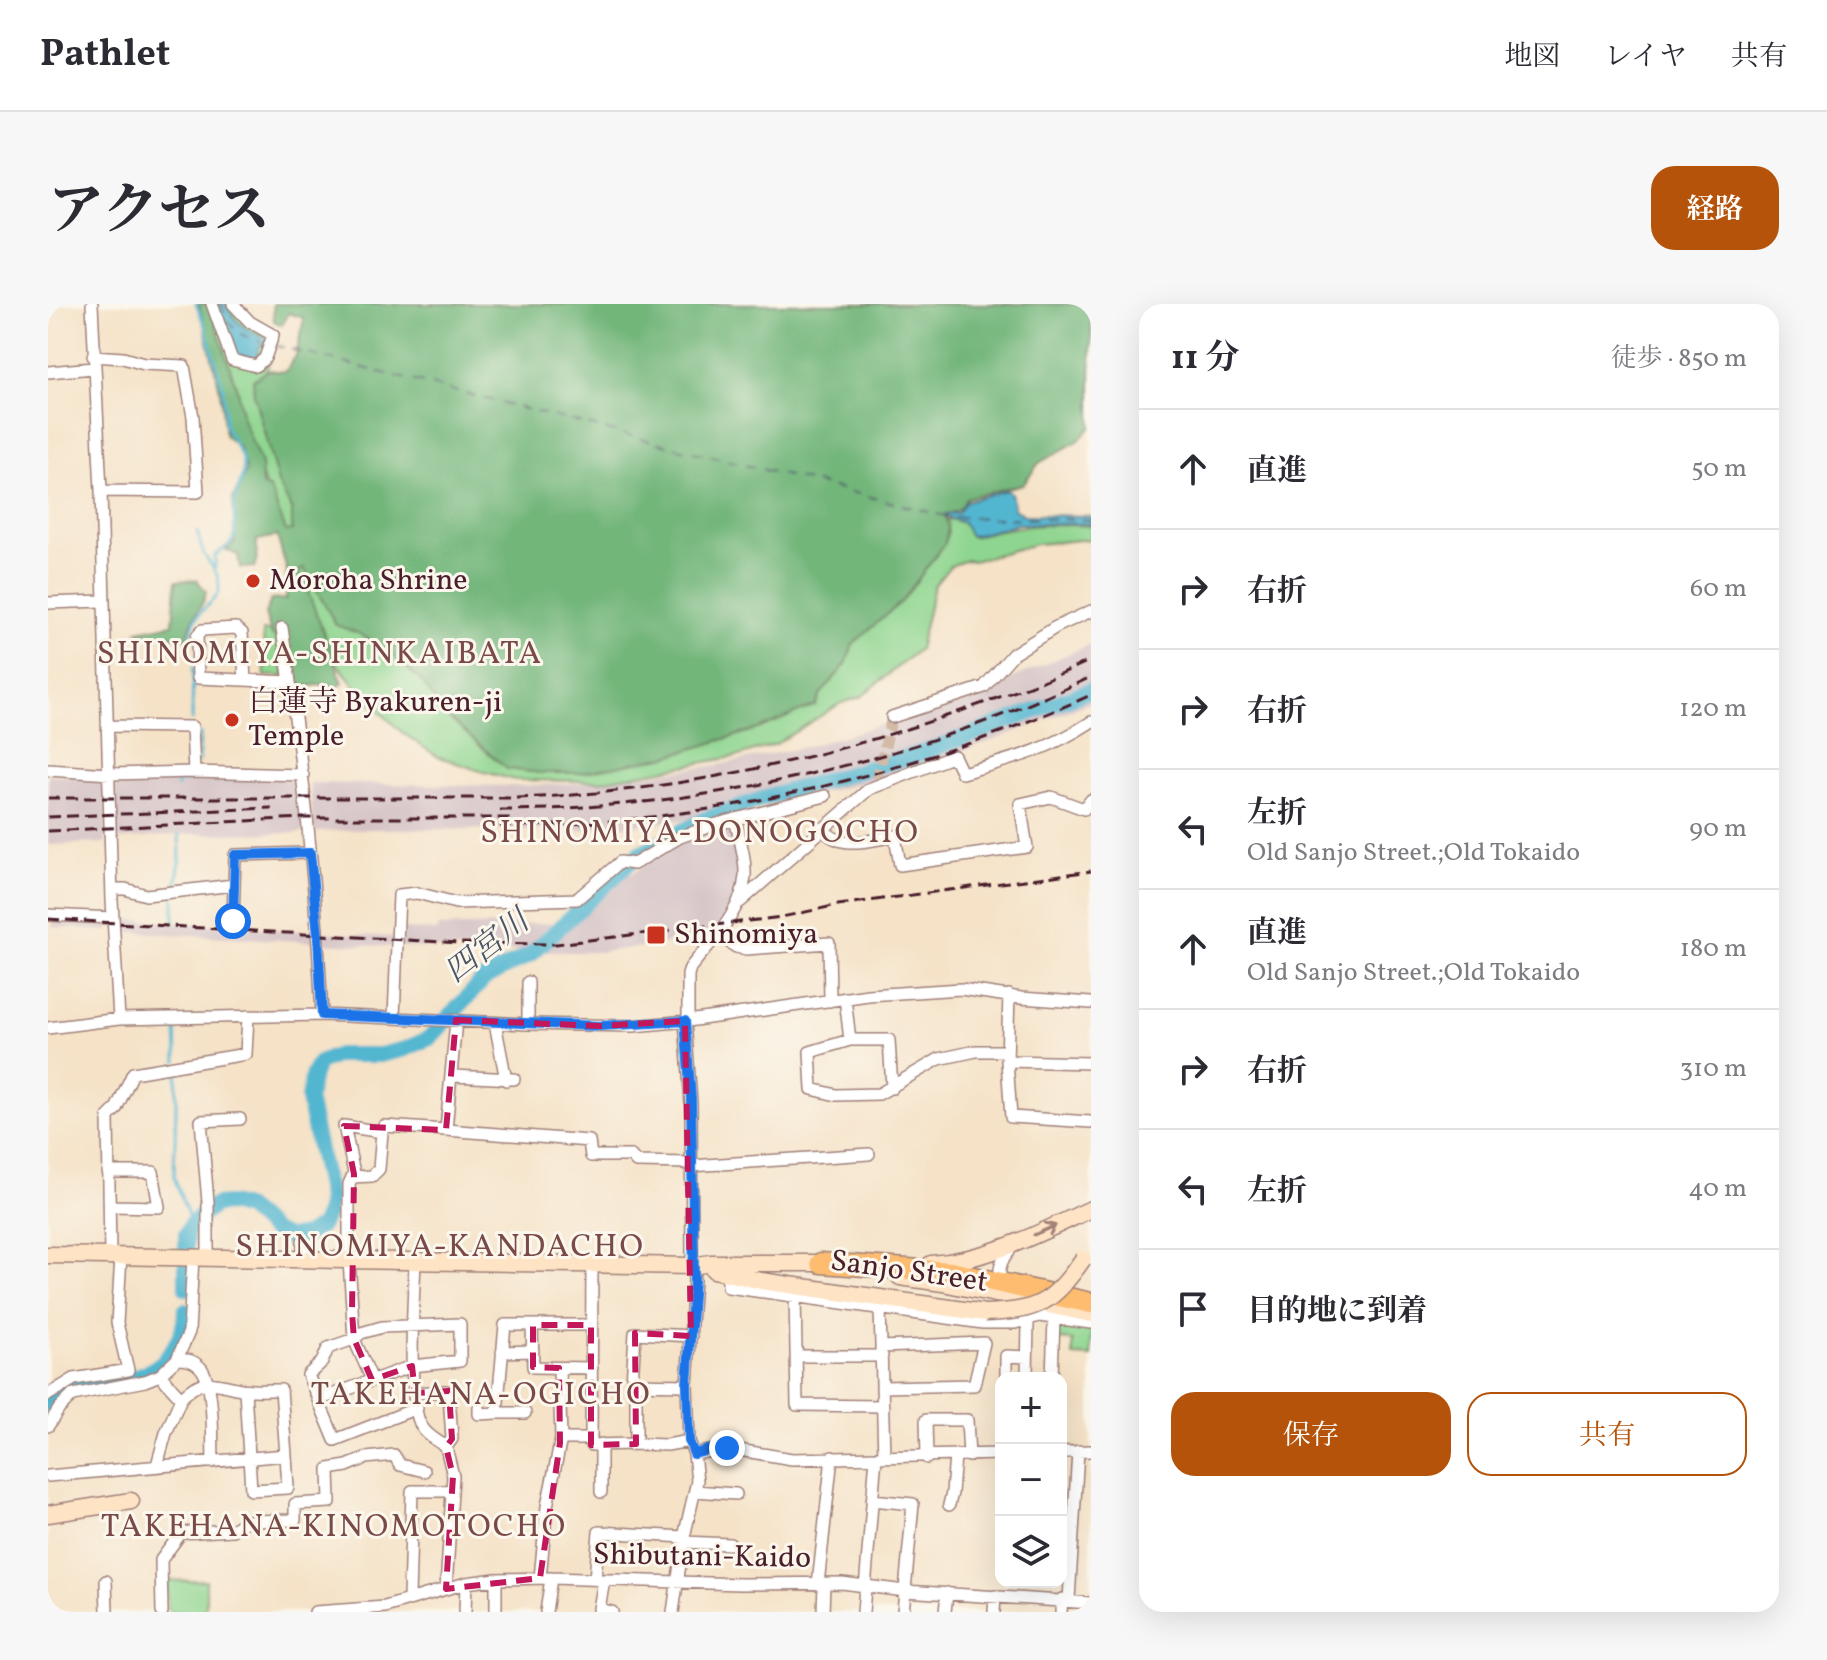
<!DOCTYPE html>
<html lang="ja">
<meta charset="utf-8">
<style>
:root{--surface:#fff;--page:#f7f7f7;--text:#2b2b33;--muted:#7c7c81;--line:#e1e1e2;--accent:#b45309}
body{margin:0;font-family:Vollkorn,"Noto Serif JP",serif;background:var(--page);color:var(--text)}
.controls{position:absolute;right:24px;bottom:24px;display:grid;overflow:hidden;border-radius:16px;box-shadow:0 8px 32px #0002}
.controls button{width:72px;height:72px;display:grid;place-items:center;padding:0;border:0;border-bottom:2px solid var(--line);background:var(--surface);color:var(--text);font:40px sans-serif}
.stop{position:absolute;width:24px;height:24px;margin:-18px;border:6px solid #1a73e8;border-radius:50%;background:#fff}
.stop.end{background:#1a73e8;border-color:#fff;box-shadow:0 2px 8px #0008}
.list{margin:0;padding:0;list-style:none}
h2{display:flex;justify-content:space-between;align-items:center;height:104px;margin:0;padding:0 32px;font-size:34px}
h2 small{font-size:26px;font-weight:400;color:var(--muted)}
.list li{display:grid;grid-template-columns:52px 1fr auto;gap:24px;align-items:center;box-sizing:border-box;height:120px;padding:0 32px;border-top:2px solid var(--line)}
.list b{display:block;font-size:30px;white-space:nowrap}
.list p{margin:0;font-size:26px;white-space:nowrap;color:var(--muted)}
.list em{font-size:26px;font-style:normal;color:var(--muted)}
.actions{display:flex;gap:16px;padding:24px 32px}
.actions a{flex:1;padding:18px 0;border:2px solid var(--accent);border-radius:24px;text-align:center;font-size:28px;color:var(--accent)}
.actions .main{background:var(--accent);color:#fff}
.icon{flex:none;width:44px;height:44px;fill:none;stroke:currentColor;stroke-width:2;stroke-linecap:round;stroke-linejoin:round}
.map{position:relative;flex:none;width:1043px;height:1308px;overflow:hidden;border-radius:24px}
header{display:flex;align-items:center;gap:48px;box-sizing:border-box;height:112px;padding:0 40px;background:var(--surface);border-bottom:2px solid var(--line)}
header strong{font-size:38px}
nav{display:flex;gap:44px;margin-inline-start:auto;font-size:28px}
.intro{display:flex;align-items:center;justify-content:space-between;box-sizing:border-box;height:192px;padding:0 48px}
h1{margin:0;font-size:56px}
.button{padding:20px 36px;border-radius:24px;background:var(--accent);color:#fff;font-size:28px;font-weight:700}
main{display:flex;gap:48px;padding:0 48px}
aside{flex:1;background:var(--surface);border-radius:24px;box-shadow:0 8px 32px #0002}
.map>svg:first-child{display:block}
.industrial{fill:#d2bec2}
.green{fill:#8ed58f;stroke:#6c7a5d;stroke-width:2}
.forest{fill:#72b67a;stroke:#5e6a52;stroke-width:2}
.water{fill:#52b6d0;stroke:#4e6a7e;stroke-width:2}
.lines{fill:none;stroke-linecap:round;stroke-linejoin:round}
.stream{stroke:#52b6d0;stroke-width:3}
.river{stroke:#52b6d0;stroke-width:16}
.ferry{stroke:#4d5465;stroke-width:2;stroke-dasharray:10 8;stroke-linecap:butt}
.street-tunnel{stroke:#d3bba8;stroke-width:11;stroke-dasharray:11 5.5;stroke-linecap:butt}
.street-casing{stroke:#a08079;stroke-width:14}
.secondary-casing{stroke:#a08079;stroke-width:19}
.highway-casing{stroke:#a08079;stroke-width:23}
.street{stroke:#fff;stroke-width:11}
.secondary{stroke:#fee4c5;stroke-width:16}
.highway{stroke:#fdbc6f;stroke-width:20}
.rail{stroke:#4a1f2b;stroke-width:3;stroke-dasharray:12 6;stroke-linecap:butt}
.secondary-bridge-casing{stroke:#a08079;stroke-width:19;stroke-linecap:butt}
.secondary-bridge{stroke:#fee4c5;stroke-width:16}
.oneway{stroke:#a48278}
.route{stroke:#1a73e8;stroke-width:10}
.marked{fill:none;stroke:#c2185b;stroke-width:6;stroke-dasharray:16 10;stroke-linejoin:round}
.poi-dot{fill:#c8321e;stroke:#fbf7ec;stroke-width:3}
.labels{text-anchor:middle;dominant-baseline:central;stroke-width:6;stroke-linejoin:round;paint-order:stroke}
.poi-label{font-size:30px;fill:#4a1f2b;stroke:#fbf7ec;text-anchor:start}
.street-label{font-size:30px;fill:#4a1f2b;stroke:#fbf7ec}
.neighbourhood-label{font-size:32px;letter-spacing:2px;fill:#7a4a48;stroke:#fbf7ec}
.water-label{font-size:32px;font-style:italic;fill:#4d5465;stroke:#fbf7ec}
</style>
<header>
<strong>Pathlet</strong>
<nav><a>地図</a><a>レイヤ</a><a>共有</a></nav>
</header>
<div class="intro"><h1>アクセス</h1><a class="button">経路</a></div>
<main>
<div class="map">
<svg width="1043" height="1308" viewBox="0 0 1043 1308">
<rect width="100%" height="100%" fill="#fbf7ec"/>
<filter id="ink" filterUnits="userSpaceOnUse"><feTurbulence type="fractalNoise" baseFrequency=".0125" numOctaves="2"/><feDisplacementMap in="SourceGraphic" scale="16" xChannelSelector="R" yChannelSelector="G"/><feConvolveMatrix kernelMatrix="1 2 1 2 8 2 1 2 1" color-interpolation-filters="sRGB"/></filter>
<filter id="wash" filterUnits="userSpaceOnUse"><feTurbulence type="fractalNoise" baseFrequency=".006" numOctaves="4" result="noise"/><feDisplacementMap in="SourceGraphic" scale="32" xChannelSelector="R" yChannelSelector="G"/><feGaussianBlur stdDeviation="1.8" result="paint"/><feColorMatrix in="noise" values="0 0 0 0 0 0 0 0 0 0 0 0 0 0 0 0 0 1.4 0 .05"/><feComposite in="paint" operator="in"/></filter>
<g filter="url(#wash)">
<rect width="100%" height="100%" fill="#f5e2c7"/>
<path class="industrial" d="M 1043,340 L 1043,398 L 952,434 L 820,480 L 819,478 L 725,500 L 641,515 L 541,526 L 322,525 L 268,528 L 265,525 L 262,479 L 470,482 L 531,479 L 671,461 L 761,442 L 852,415 L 935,387 Z
M 0,470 L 55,475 L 58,482 L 58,539 L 0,541 Z
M 113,472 L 246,476 L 252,480 L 256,526 L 252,529 L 141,530 L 71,536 L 70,533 L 67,534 L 67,482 L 72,482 L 78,474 Z
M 682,523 L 687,527 L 695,569 L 689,594 L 667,630 L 609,641 L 552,648 L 491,648 L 579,566 L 583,570 L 635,537 Z
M 4,613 L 62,615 L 61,627 L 5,623 Z
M 70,615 L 266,628 L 267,638 L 70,627 Z
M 508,619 L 508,622 L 496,625 L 497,631 L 479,648 L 353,643 L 354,625 L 389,627 L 390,623 Z
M 274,628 L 346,633 L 346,643 L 275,639 Z"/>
<path class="green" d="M 150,0 L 189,0 L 206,15 L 229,29 L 219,65 L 212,78 L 726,383 L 805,340 L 847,299 L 878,249 L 900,228 L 899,218 L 902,215 L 915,219 L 921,231 L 925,233 C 967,220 1000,220 1043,222 L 1043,235 L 988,240 L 925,257 L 919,256 L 902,262 L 886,282 L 871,345 L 813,393 L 793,399 L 728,440 L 691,452 L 551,477 L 467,476 L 429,466 L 389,452 L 356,430 L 318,395 L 279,347 L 232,230 L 214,172 Z
M 215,327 L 230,327 L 237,372 L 217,372 Z
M 1010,1019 L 1043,1022 L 1043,1053 L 1025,1052 L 1025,1037 L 1009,1036 Z
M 158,1276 L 158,1304 L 152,1308 L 122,1308 L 119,1302 L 119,1277 Z"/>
<path class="forest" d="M 151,0 L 161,0 L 189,85 L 195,115 L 213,160 L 214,181 L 222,185 L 238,227 L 244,226 L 244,206 L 230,179 L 206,91 L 205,76 L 220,66 L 237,68 L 248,52 L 256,14 L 241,9 L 234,21 L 226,17 L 225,0 L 1043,0 L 1043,123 L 1030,137 L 991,159 L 975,180 L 918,194 C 914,206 909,208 897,210 L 900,224 L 897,239 L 854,297 L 805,340 L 798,360 L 772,391 L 768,401 L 710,425 L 620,452 L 532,469 L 493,469 L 459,465 L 395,409 L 375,379 L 342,349 L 312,330 L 288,321 L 256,264 L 252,267 L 295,379 L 289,383 L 280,380 L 251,383 L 234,335 L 224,332 L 217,310 L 223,296 L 238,295 L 239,266 L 229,232 L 209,236 L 208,263 L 192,264 L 190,251 L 178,246 L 187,238 L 185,195 L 198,167 L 191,143 L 177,132 L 172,86 Z
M 149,276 L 158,288 C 156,304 142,312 140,334 L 92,329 L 90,327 L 125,320 L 128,277 Z"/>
<path class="water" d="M 168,0 L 178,0 C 187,20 200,27 220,35 L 219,41 L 212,41 L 208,54 L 185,50 Z
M 958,186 L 963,189 L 966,205 L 976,211 L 1043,212 L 1043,220 L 969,220 L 925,232 L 921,231 L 915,218 L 900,214 L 898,210 L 910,209 L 918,197 Z"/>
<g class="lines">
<path class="stream" d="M 148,0 L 158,25 L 175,85 L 177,122 L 193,151 L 195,160 L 195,170 L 186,200 L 187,231 L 183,239 L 167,252 L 167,263
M 144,333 C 143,305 169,301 171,285 C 172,270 164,263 157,252 C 153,246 152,235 149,228
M 144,416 L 145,364
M 151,458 L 152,430
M 129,483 L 129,478 L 150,475
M 128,582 L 132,556 L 131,531
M 126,592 L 126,618
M 128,717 L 129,757
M 129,765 L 126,873 L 143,920"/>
<path class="river" d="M 138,984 L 138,931 L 143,920 L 167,901 L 182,900 L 199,905 L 227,929 L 240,934 L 259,931 L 273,922 L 279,910 L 281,893 L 260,795 L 265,770 L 271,759 L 290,751 L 332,751 L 357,745 L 382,734 L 436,675 L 483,650 L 592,549 L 656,516 L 719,493 L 868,451 L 1043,386
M 0,1100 C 37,1063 100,1092 126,1043 C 133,1030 137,1022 137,1007"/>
<path class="ferry" d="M 173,0 C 181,24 191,33 216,38
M 226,41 L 901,213 L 1043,216"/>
</g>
</g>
<g filter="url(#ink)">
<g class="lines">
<path class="street-tunnel" d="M 829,475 L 844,413"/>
<defs>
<path id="street" d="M 44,0 L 53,187 L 64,596 L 71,715
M 164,0 L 184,56 L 208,62 L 217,54 L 225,31 L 202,18 L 185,0
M 45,52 L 75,54 L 96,60 L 136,62 L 145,113 L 150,188 L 53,187
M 0,68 L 46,64
M 0,299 L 54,297
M 234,324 L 242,378
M 197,375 L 194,329 L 188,324 L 154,326 L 149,332 L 150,374 L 242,378 C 258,488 269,600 274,711
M 844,413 L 936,383 L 965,350 L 1008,323 L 1043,307
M 60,422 L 144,423 L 146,468
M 0,466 L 62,470 L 146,468 L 255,471
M 774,524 C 792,547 822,536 847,532 L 852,561 L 979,543 L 972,500 L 1003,493 L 1036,505 L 1043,496
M 64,585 L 77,585 L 98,591 L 186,581
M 692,598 L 821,485 L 906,452 L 914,469 C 964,455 999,447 1043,418
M 0,611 L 65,614
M 185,617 L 187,551 L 262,549
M 669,630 L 688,643 L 698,645 L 781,639 L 782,697
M 961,691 L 959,757 L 963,813 L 1043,818
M 797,694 L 802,736 L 762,748 L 764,785 L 788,791 L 831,790 L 891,755 L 928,747 L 959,747
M 346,713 L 351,591 L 369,589 L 408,599 L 529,595 L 572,558 L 586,560 L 632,533 L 669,520 L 777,492
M 408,716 L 398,826 L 541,837 L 543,852 L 583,852 L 588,858 L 643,859
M 640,717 L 640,671 L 642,664 C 664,636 694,609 697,572 C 698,553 691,533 687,515
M 447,719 L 458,776
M 480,720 L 480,678
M 0,724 L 71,715 L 274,711 L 480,720 L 585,722 L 640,717 L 820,691 L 913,685 L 973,694 L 1043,699
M 802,736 L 841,736 L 844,784
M 959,757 L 1043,759
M 405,772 L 466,775
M 334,828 L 336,822 L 398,826
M 643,862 L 821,850
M 60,868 L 105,868 L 111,903 L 63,902
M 304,873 L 324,872 L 331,865 L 334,828 L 296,822 L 306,869 L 301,880 L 301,956 L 306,1035 L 324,1076
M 255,937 L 255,955
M 62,952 L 60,813 L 68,805 L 85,769 L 198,750 L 200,712
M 160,954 L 160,898 L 153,817 L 192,815
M 367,957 C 366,990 358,1099 374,1123 C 379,1132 390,1137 398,1143 L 405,1172 L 398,1285
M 544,960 L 543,1141 L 588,1140
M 680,969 L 680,983 L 935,1019 L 967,1019 L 991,1012 L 1043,1019
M 955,981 C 947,965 955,952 967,940
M 747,991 L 749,1101 L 835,1102
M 832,1004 L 836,1153
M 484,1021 L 485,1063 L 544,1064
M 833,1043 L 936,1039 L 926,1081 L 834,1083
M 454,1048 L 485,1047
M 749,1052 L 834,1052
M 129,1055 C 138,1055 145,1056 152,1063 C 167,1078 164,1136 165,1158
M 958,1074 L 958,1052 L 979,1053
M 979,1074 L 980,1017
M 1004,1074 L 1006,1013
M 588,1080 L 588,1140 L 619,1141 L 641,1137
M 639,1081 L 584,1080 L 587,1029 L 643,1032
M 197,1086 L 203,1186 L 240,1184 L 238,1151
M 367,1089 L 398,1087 L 401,1090 L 404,1135 L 398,1143
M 0,1091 L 26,1075 L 80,1066 L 69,1019 L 73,952
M 270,1096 L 364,1062 L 412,1057 L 412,1020 L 334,1023 L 313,1029 L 306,1035 L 280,1044 L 274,1058 L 260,1071 L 287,1136 L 369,1104
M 431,1103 L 431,1110 L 449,1109
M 477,1109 L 449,1109 L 457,1021 L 543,1021
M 0,1122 L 11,1105 L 25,1091 L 97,1077 L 112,1071 L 129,1055 L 141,1028 L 145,953
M 513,1135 L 542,1135
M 1013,1148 L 1043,1147
M 646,1150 L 679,1144 L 744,1155 L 953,1150
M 879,1154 L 878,1116 L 919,1116 L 921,1152
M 109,1161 L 118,1129 L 133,1094
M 0,1172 L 238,1151 L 233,1086 C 220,1086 206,1087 193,1085 C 165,1080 156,1071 133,1094 L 112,1071
M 647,1187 L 688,1190
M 553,1188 L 553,1140
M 824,1196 L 865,1200 L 855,1308
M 901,1201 L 904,1189 L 907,1152
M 636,1238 L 682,1240
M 492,1274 L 499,1202 L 513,1135 L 511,1064
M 547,1275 L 551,1228 L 636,1233
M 556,1276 L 551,1305 L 564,1308
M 58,1277 L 59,1308
M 770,1280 L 784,1153
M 361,1295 L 364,1187 L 403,1187
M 1021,1296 L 1030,1147
M 114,1308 L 113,1256 L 133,1229 L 184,1226 L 198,1217 L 247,1216 L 247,1200 L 282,1198 L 281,1165 L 299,1162 L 318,1154 L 346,1151 L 352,1161 L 376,1167
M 267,1308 L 337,1303 L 418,1279 L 448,1275 L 503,1274 L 693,1280 L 794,1279 L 857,1287 L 1043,1299
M 417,1308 L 418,1279
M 448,1308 L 448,1275
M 498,1308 L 503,1274
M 625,1308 L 636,1233 L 649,1177 L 646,1150 L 641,1137 L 639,1081 L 646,976 L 644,954 L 643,799 L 637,717
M 775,1308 L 776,1280
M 815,1308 L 828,1153
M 897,1308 L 899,1289
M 946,1308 L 947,1292
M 1013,1308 L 1014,1295"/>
<path id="secondary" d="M 0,951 L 645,962 L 662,959 L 784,959
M 883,960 C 940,956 992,929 1043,905
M 666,966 L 713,977 L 937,1009
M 852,973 L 895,979 L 1043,1010
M 0,1210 L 83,1197"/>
<path id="highway" d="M 773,959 L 903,968 L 1043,999"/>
</defs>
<use href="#street" class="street-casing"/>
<use href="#secondary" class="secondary-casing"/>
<use href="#highway" class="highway-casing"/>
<use href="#street" class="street"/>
<use href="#secondary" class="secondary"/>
<use href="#highway" class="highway"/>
<path class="rail" d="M 0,494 L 469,494 C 621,489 770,457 913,407 C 957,391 1001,376 1043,356
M 452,506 C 656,505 857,460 1043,373
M 0,513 L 224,504
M 452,522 C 656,521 856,474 1043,391
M 0,527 L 255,514 L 464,514
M 0,615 L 411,639 L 508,640 L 734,613 L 790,601 L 1043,567"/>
<defs>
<path id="secondary-bridge" d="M 937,1009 C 991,1007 1004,999 1035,955"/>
</defs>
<use href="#secondary-bridge" class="secondary-bridge-casing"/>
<use href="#secondary-bridge" class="secondary-bridge"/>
</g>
<defs><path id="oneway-shaft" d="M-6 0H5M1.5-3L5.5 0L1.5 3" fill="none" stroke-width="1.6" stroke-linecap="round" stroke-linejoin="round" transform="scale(2)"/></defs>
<use class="oneway" href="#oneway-shaft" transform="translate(997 926) rotate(-24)"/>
</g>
<g class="lines" filter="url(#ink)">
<path class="route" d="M 185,617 L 187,551 L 262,549 L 270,631 L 274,711 L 552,722 L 637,717 L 643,795 L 646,976 L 639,1081 L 641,1137 L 646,1150 L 664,1145 L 679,1144"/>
</g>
<path class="marked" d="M 408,716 L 552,722 L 637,717 L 643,1032 L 587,1029 L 588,1140 L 543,1141 L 543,1021 L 485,1021 L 485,1063 L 511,1064 L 512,1139 L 492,1274 L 398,1285 L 405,1172 L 398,1143 L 404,1135 L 401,1087 L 367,1089 L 364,1062 L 324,1076 L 306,1035 L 304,1009 L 306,870 L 296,822 L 398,826 Z"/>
<g class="poi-dot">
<circle cx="205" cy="277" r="8"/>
<circle cx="184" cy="416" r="8"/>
<rect x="598" y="621" width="20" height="20" rx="4"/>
</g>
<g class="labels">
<g class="poi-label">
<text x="221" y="277">Moroha Shrine</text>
<text x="200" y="399">白蓮寺 Byakuren-ji<tspan x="200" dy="34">Temple</tspan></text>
<text x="626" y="631">Shinomiya</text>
</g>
<g class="street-label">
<text transform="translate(861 968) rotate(8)">Sanjo Street</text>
<text transform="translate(654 1253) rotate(1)">Shibutani-Kaido</text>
</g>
<g class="neighbourhood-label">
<text x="272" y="351">SHINOMIYA-SHINKAIBATA</text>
<text x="652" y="530">SHINOMIYA-DONOGOCHO</text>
<text x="392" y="944">SHINOMIYA-KANDACHO</text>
<text x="433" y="1092">TAKEHANA-OGICHO</text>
<text x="286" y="1224">TAKEHANA-KINOMOTOCHO</text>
</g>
<g class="water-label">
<text transform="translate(440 644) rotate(-38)">四宮川</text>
</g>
</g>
</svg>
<div class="controls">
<button>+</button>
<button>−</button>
<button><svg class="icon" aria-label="layers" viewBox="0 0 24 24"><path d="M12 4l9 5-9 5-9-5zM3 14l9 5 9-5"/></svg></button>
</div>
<div class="stop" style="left:185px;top:617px"></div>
<div class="stop end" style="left:679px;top:1144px"></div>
</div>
<aside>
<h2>11 分<small>徒歩 · 850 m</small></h2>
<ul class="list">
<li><svg class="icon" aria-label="ahead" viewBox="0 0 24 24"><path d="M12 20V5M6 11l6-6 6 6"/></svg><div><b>直進</b></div><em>50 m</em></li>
<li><svg class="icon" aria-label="right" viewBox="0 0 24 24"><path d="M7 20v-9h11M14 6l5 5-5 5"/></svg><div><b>右折</b></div><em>60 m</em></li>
<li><svg class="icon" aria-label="right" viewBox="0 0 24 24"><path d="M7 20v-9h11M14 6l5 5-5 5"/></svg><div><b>右折</b></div><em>120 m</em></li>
<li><svg class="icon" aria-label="left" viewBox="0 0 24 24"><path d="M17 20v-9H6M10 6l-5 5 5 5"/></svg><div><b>左折</b><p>Old Sanjo Street.;Old Tokaido</p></div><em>90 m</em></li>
<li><svg class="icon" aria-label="ahead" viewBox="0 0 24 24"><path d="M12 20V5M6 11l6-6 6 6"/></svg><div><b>直進</b><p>Old Sanjo Street.;Old Tokaido</p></div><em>180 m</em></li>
<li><svg class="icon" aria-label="right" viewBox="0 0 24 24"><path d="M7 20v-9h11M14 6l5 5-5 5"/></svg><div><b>右折</b></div><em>310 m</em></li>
<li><svg class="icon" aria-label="left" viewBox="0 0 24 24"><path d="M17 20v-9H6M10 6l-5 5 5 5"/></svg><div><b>左折</b></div><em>40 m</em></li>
<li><svg class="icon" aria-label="arrive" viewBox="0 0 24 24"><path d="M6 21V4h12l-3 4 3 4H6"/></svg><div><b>目的地に到着</b></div></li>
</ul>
<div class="actions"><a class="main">保存</a><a>共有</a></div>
</aside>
</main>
